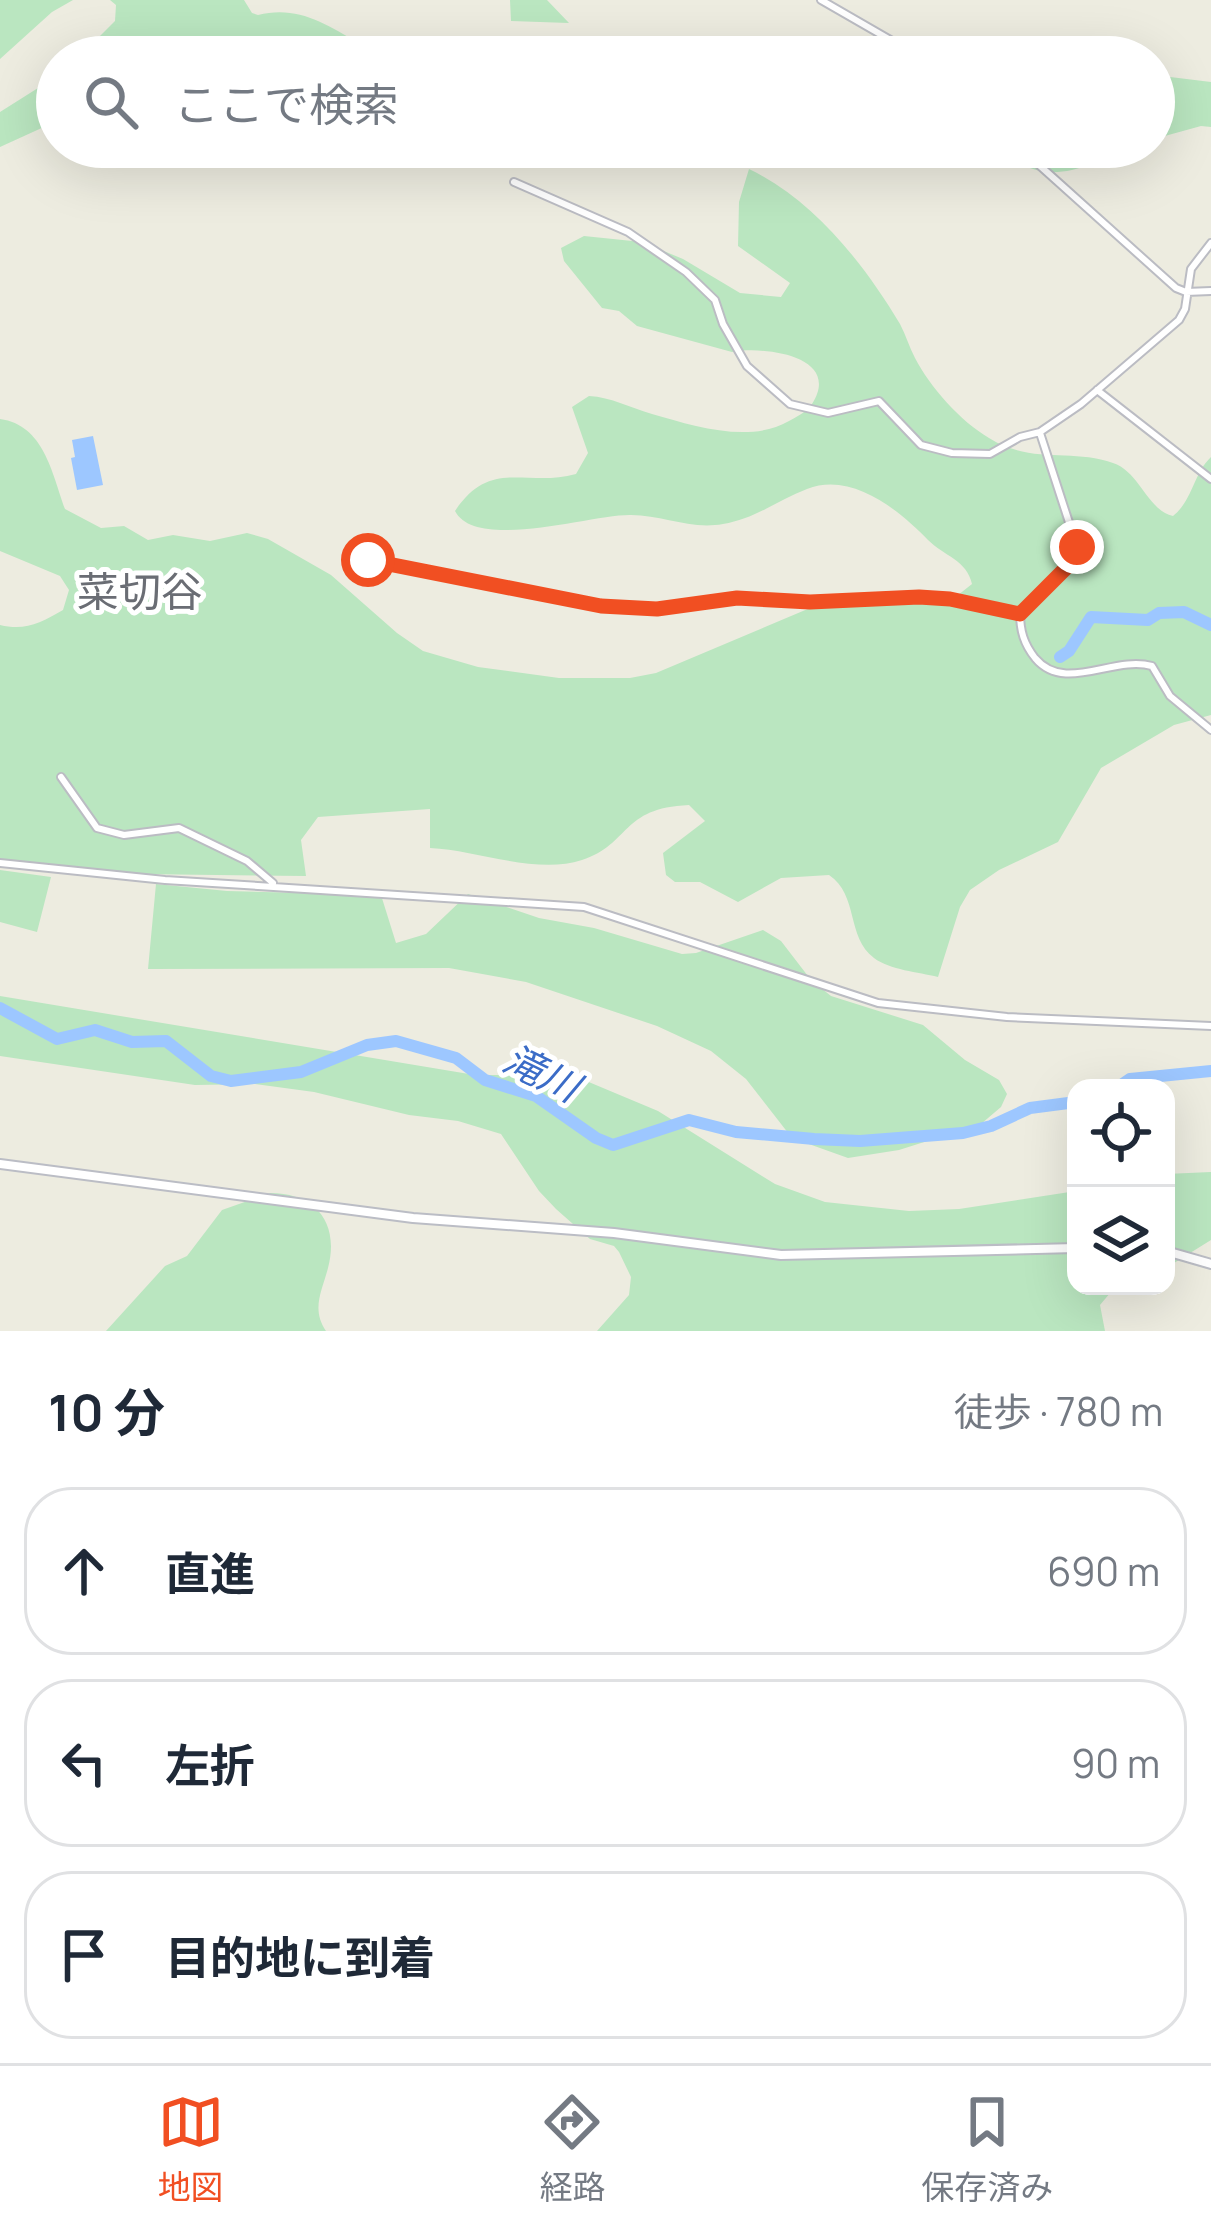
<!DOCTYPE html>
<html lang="ja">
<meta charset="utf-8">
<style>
:root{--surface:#fff;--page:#f6f6f7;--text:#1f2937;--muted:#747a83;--line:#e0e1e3;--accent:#f14f22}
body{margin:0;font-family:Manrope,"Noto Sans JP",sans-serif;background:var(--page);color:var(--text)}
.controls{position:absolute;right:36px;bottom:36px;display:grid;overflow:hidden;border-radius:24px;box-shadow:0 12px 48px #0002}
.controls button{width:108px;height:108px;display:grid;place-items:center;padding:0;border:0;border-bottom:3px solid var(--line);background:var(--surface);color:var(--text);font:60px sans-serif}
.stop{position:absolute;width:36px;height:36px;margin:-27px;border:9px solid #f14f22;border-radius:50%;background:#fff}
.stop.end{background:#f14f22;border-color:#fff;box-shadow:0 3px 12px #0008}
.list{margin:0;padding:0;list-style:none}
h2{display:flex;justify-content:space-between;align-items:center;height:156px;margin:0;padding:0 48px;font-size:51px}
h2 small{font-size:39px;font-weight:400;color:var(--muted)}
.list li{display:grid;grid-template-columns:78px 1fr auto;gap:36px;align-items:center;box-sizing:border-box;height:168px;margin:0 24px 24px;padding:0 24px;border:3px solid var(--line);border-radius:48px}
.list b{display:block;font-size:45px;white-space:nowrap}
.list em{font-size:39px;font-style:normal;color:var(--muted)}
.icon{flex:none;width:66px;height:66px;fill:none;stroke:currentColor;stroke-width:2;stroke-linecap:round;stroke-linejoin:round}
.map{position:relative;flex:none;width:1211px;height:1331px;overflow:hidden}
.search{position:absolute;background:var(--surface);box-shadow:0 12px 48px #0002;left:36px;right:36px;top:36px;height:132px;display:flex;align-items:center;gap:30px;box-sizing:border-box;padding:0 42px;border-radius:66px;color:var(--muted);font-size:45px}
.sheet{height:732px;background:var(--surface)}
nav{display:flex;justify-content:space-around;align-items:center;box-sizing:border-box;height:168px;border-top:3px solid var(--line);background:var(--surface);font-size:33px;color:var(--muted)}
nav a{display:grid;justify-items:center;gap:6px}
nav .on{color:var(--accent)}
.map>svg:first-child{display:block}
.green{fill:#bae6c0}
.water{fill:#9dc7ff}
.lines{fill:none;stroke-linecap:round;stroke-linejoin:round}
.river{stroke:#9dc7ff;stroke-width:12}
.street-casing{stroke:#bbbcc3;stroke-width:10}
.secondary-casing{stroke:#bbbdc5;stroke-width:12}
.street{stroke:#fff;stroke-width:6}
.secondary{stroke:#fff;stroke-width:8}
.route{stroke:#f14f22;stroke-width:15}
.labels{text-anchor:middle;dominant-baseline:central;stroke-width:10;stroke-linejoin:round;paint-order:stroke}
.water-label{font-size:39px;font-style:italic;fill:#3b6cc7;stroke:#fff}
.quarter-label{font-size:42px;fill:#6a6d74;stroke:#fff}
</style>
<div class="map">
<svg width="1211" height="1331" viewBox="0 0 1211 1331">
<rect width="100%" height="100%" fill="#edece0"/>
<path class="green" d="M 0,0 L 73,0 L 52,12 L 0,59 Z
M 110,0 L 244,0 L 252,13 L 258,15 C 296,5 325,23 357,42 L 360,55 L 79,57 L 115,21 L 116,5 Z
M 510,0 L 547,0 L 569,23 L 511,21 Z
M 1154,75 L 1211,82 L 1211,127 L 1201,126 L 1154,139 Z
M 57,76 L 57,121 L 0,147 L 0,112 Z
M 999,147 L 1134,147 C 1082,167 1045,192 999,147 Z
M 749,169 C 814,200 864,264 900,324 C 906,335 909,347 915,358 C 930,387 960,421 989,438 C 1032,465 1072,448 1113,463 C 1140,472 1147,510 1173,516 C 1193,500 1193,474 1211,457 L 1211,715 L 1174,725 L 1101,768 L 1058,842 L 999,870 L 970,890 L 960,907 L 938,977 C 918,972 890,970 874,958 C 846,937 859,895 829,875 L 781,878 L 738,902 L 700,882 L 675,882 L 666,875 L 663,853 L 705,821 L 689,805 C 620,808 631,844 582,860 C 536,875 477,850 430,848 L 430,809 L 318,817 L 301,840 L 306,876 L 137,874 L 0,860 L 0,625 C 25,631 41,623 63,610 L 69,590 L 60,576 L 0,551 L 0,419 C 44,425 52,473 65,509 L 101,528 L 124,526 L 148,540 L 173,535 L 210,541 L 247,533 L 268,539 L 331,575 L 397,633 L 423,651 L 478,667 L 559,678 L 630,678 L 656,673 L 829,600 L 874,593 L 953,599 L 972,584 C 967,560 944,556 928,540 C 900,511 852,471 807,489 C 778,500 755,519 723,524 C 690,530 663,515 631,515 C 593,514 476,552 455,511 C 491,457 526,488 576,474 L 588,453 L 572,407 L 589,396 C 611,397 631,408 652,414 C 694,426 749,444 789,421 C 796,417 808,411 812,404 C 843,355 762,346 732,352 L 637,326 L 619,311 L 602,308 L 564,261 L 561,248 L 584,236 L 642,242 L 683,259 L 740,293 L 781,297 L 790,283 L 738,246 L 739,202 Z
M 0,870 L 51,877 L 37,932 L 0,922 Z
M 156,884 L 227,891 L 381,895 L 396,943 L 426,934 L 468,894 L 539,918 L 594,928 L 682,954 L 696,953 L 763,930 L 781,941 L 811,980 L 831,996 L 923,1025 L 965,1060 L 999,1080 L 1007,1094 L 1001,1107 L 981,1124 L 899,1150 L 848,1158 L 792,1138 L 746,1079 L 711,1051 L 657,1026 L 526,982 L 449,968 L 148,969 Z
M 0,996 L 475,1075 L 572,1075 L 658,1111 L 775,1184 L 825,1202 L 909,1211 L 959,1209 L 1076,1191 L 1076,1286 L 1116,1286 L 1100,1305 L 1105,1331 L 597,1331 L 629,1295 L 631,1277 L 619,1252 L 614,1246 L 590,1239 L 556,1209 L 539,1191 L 501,1134 L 458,1121 L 409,1115 L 314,1092 L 255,1084 L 195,1085 L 0,1056 Z
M 1211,1172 L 1211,1240 L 1166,1268 L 1166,1174 Z
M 270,1193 C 315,1193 340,1222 328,1268 C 322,1291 311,1309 326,1331 L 106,1331 L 165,1266 L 187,1256 L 222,1210 Z"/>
<path class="water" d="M 93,436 L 103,485 L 77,490 L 71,458 L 75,457 L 72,440 Z"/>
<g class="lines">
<path class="river" d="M 1060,657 L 1069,651 L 1091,617 L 1148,620 L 1159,613 L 1184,612 L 1211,625
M 0,1008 L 57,1039 L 95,1030 L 132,1042 L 166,1041 L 211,1076 L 231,1081 L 301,1072 L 367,1045 L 396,1041 L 456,1058 L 485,1080 L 536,1096 L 596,1138 L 613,1145 L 689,1120 L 736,1132 L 814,1139 L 860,1141 L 963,1133 L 991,1126 L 1030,1108 L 1076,1102
M 1117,1088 L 1130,1079 L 1211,1071"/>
<defs>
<path id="street" d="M 821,0 L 920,57
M 1019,147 L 1176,288 L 1186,292 L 1211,291
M 514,182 L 628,232 L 686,272 L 715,300 L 723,324 L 747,366 L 790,404 L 828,413 L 879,401 L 921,445 L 952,453 L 990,454 L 1020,437 L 1040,432 L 1081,404 L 1179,320 L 1185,309 L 1191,269 L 1211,243
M 1097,390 L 1211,479
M 1040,433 L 1077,547 L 1070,564 L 1020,613 C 1020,631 1024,644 1035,658 C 1065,694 1113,655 1152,666 L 1170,696 L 1211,730
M 368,560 L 601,606 L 657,609 L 737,599 L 810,602 L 919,597 L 949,599 L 1020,613
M 61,777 L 97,828 L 124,835 L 179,828 L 247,861 L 273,883
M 0,863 L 165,880 L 584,907 L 878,1003 L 1007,1017 L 1211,1026"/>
<path id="secondary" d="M 0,1164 L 413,1218 L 614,1233 L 781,1255 L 1076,1248
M 1166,1251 L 1211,1264"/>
</defs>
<use href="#street" class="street-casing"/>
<use href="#secondary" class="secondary-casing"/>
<use href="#street" class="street"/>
<use href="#secondary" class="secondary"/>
</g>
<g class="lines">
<path class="route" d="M 368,560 L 601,606 L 657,609 L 737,598 L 810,602 L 919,597 L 950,599 L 1020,614 L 1070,564 L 1077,547"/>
</g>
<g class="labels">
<g class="water-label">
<text transform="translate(542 1072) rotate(26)">滝川</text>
</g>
<g class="quarter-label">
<text x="140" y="591">菜切谷</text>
</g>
</g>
</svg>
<div class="controls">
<button><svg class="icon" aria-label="locate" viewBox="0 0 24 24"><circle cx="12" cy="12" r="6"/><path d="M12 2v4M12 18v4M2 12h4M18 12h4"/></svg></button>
<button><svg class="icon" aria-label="layers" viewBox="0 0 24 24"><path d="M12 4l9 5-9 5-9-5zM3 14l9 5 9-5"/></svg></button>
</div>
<div class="stop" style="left:368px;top:560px"></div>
<div class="stop end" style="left:1077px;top:547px"></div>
<div class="search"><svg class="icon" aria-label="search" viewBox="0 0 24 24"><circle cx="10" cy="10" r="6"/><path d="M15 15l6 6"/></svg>ここで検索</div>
</div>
<section class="sheet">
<h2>10 分<small>徒歩 · 780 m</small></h2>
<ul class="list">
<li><svg class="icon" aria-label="ahead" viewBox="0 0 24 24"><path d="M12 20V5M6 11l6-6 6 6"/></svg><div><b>直進</b></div><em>690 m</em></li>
<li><svg class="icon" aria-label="left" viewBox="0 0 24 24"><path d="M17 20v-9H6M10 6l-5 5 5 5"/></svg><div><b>左折</b></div><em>90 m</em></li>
<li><svg class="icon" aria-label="arrive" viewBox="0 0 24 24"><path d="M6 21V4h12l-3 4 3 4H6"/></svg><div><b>目的地に到着</b></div></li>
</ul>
</section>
<nav>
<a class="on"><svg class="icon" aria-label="map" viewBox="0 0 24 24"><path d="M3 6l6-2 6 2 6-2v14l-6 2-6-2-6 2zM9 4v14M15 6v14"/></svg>地図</a>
<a><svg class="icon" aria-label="directions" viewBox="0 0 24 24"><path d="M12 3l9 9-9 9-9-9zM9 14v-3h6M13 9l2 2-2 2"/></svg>経路</a>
<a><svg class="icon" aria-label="saved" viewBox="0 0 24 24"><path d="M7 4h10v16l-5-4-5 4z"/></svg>保存済み</a>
</nav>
